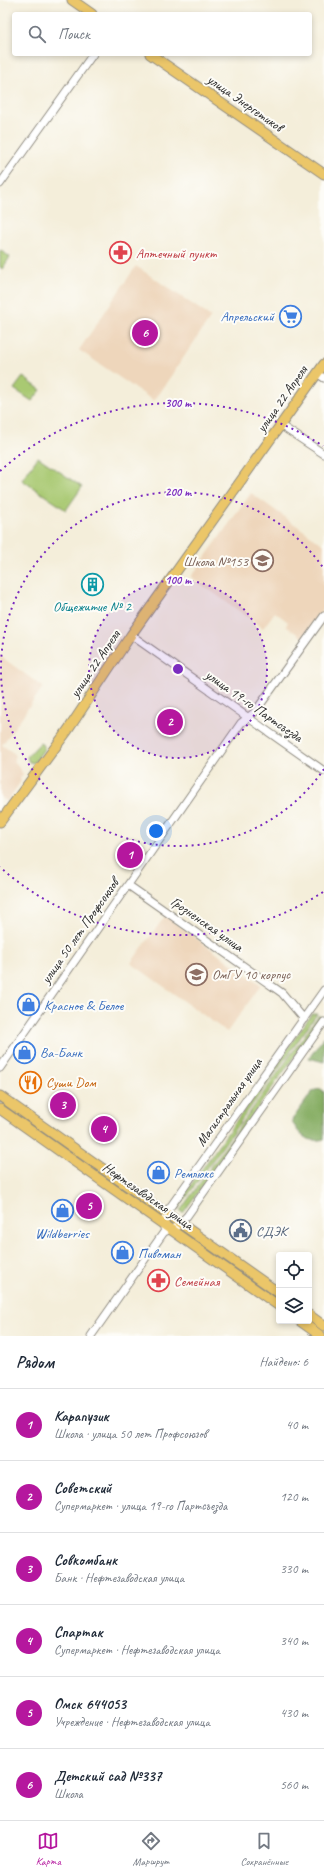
<!DOCTYPE html>
<html lang="ru">
<meta charset="utf-8">
<style>
:root{--surface:#fff;--page:#f6f6f7;--text:#1f2937;--muted:#747a83;--line:#e0e1e3;--accent:#b5179e}
body{margin:0;font-family:Caveat,sans-serif;background:var(--page);color:var(--text)}
.controls{position:absolute;right:12px;bottom:12px;display:grid;overflow:hidden;border-radius:4px;box-shadow:0 2px 6px #0003}
.controls button{width:36px;height:36px;display:grid;place-items:center;padding:0;border:0;border-bottom:1px solid var(--line);background:var(--surface);color:var(--text);font:20px sans-serif}
.you{position:absolute;left:156px;top:831px;width:14px;height:14px;margin:-10px;border:3px solid #fff;border-radius:50%;background:#1a73e8;box-shadow:0 0 0 6px #1a73e833}
.badge{display:grid;place-items:center;width:26px;height:26px;border-radius:50%;background:var(--accent);color:#fff;font-size:13px;font-weight:700}
.pin{position:absolute;translate:-50% -50%;border:2px solid #fff;box-shadow:0 1px 4px #0006}
.list{margin:0;padding:0;list-style:none}
h2{display:flex;justify-content:space-between;align-items:center;height:52px;margin:0;padding:0 16px;font-size:17px}
h2 small{font-size:13px;font-weight:400;color:var(--muted)}
.list li{display:grid;grid-template-columns:26px 1fr auto;gap:12px;align-items:center;box-sizing:border-box;height:72px;padding:0 16px;border-top:1px solid var(--line)}
.list b{display:block;font-size:15px;white-space:nowrap}
.list p{margin:0;font-size:13px;white-space:nowrap;color:var(--muted)}
.list em{font-size:13px;font-style:normal;color:var(--muted)}
.icon{flex:none;width:22px;height:22px;fill:none;stroke:currentColor;stroke-width:2;stroke-linecap:round;stroke-linejoin:round}
.map{position:relative;flex:none;width:324px;height:1336px;overflow:hidden}
.search{position:absolute;background:var(--surface);box-shadow:0 2px 6px #0003;left:12px;right:12px;top:12px;height:44px;display:flex;align-items:center;gap:10px;box-sizing:border-box;padding:0 14px;border-radius:4px;color:var(--muted);font-size:15px}
.sheet{height:484px;background:var(--surface)}
nav{display:flex;justify-content:space-around;align-items:center;box-sizing:border-box;height:56px;border-top:1px solid var(--line);background:var(--surface);font-size:11px;color:var(--muted)}
nav a{display:grid;justify-items:center;gap:2px}
nav .on{color:var(--accent)}
.map>svg:first-child{display:block}
.built{fill:#eed6bb}
.green{fill:#a9c972;stroke:#6a7a4e}
.forest{fill:#86ad64;stroke:#586c48}
.lines{fill:none;stroke-linecap:round;stroke-linejoin:round}
.minor-casing{stroke:#908c82;stroke-width:9}
.major-casing{stroke:#908c82;stroke-width:11}
.minor{stroke:#fff;stroke-width:7}
.major{stroke:#ebc669;stroke-width:9}
.ring{fill:none;stroke:#7b2cbf;stroke-width:2;stroke-dasharray:2 4}
.labels{text-anchor:middle;dominant-baseline:central;stroke-width:4;stroke-linejoin:round;paint-order:stroke}
.street-label{font-size:14px;fill:#2b2b2b;stroke:#fdfcf7}
.health-label{font-size:14px;fill:#be3a42;stroke:#fdfcf7;text-anchor:start}
.shop-label{font-size:14px;fill:#366cbe;stroke:#fdfcf7;text-anchor:start}
.education-label{font-size:14px;fill:#785e54;stroke:#fdfcf7;text-anchor:end}
.culture-label{font-size:14px;fill:#0d838f;stroke:#fdfcf7}
.food-label{font-size:14px;fill:#c56008;stroke:#fdfcf7;text-anchor:start}
.service-label{font-size:14px;fill:#4e5e75;stroke:#fdfcf7;text-anchor:start}
.centre{fill:#7b2cbf;stroke:#fdfcf7;stroke-width:2}
.ring-label{font-size:12px;text-anchor:middle;font-weight:bold;fill:#7b2cbf;stroke:#fdfcf7;stroke-width:4;stroke-linejoin:round;paint-order:stroke}
</style>
<div class="map">
<svg width="324" height="1336" viewBox="0 0 324 1336">
<rect width="100%" height="100%" fill="#fdfcf7"/>
<filter id="ink" filterUnits="userSpaceOnUse"><feTurbulence type="fractalNoise" baseFrequency=".025" numOctaves="2"/><feDisplacementMap in="SourceGraphic" scale="8" xChannelSelector="R" yChannelSelector="G"/><feConvolveMatrix kernelMatrix="1 2 1 2 8 2 1 2 1" color-interpolation-filters="sRGB"/></filter>
<filter id="wash" filterUnits="userSpaceOnUse"><feTurbulence type="fractalNoise" baseFrequency=".012" numOctaves="4" result="noise"/><feDisplacementMap in="SourceGraphic" scale="16" xChannelSelector="R" yChannelSelector="G"/><feGaussianBlur stdDeviation="0.9" result="paint"/><feColorMatrix in="noise" values="0 0 0 0 0 0 0 0 0 0 0 0 0 0 0 0 0 1.4 0 .05"/><feComposite in="paint" operator="in"/></filter>
<g filter="url(#wash)">
<rect width="100%" height="100%" fill="#f4eeda"/>
<path class="built" d="M 136,266 L 211,317 L 154,401 L 79,350 Z
M 251,493 L 324,545 L 324,608 L 303,638 L 286,626 L 288,622 L 275,612 L 263,628 L 191,577 Z
M 0,656 L 43,687 L 2,745 L 15,754 L 14,761 L 23,774 L 20,778 L 21,781 L 7,802 L 0,797 Z
M 165,916 L 261,985 L 227,1032 L 131,963 Z"/>
<path class="green" d="M 0,250 L 10,257 L 2,269 L 0,267 Z
M 23,377 L 41,390 L 32,401 L 14,389 Z
M 38,457 L 82,487 L 66,510 L 22,480 Z
M 40,743 L 44,746 L 44,749 L 34,763 L 29,762 L 27,757 Z
M 312,1014 L 317,1014 L 178,1209 L 175,1207 Z
M 319,1015 L 321,1019 L 183,1213 L 180,1211 Z"/>
<path class="forest" d="M 324,1037 L 324,1062 L 309,1058 Z
M 319,1089 L 324,1092 L 324,1139 C 308,1144 297,1134 292,1120 L 313,1091 Z"/>
</g>
<g filter="url(#ink)">
<g class="lines">
<defs>
<path id="minor" d="M 0,184 L 93,54
M 317,373 L 324,378
M 280,425 L 324,454
M 131,635 L 324,771
M 128,885 L 282,993 L 304,1019
M 0,1068 L 241,723 L 255,712 L 324,616
M 164,1228 L 166,1213 L 324,990
M 91,1336 L 164,1232 L 176,1227 L 187,1216 L 324,1022"/>
<path id="major" d="M 72,0 L 92,14
M 150,54 L 324,174
M 0,822 L 68,730 L 131,635 L 324,364
M 0,1096 L 279,1293
M 0,1109 L 279,1306
M 309,1315 L 324,1326
M 300,1321 L 321,1336"/>
</defs>
<use href="#minor" class="minor-casing"/>
<use href="#major" class="major-casing"/>
<use href="#minor" class="minor"/>
<use href="#major" class="major"/>
</g>
</g>
<circle cx="178" cy="669" r="89" fill="#7b2cbf" fill-opacity=".12"/>
<g class="ring">
<circle cx="178" cy="669" r="89"/>
<path d="M324 769A177 177 0 1 1 324 569"/>
<path d="M323 892A266 266 0 0 1 0 867M0 471A266 266 0 0 1 323 446"/>
</g>
<defs>
<symbol id="pharmacy-ring" viewBox="-11 -11 22 22"><circle r="9.5" fill="#fdfcf7" stroke="#e0444e" stroke-width="1.5"/><path d="M-2-6h4v4h4v4h-4v4h-4v-4h-4v-4h4Z" fill="#e0444e"/></symbol>
<symbol id="supermarket-ring" viewBox="-11 -11 22 22"><circle r="9.5" fill="#fdfcf7" stroke="#3f7fe0" stroke-width="1.5"/><path d="M-6-5.5h2.5l.6 2H6L4.5 2H-2.5L-4.4-4H-6ZM-1.5 3.2a1.3 1.3 0 1 0 .1 0ZM3 3.2a1.3 1.3 0 1 0 .1 0Z" fill="#3f7fe0"/></symbol>
<symbol id="school-ring" viewBox="-11 -11 22 22"><circle r="9.5" fill="#fdfcf7" stroke="#8d6e63" stroke-width="1.5"/><path d="M0-5L7-2L0 1L-7-2ZM-4 1L0 2.5L4 1V4Q0 6-4 4Z" fill="#8d6e63"/></symbol>
<symbol id="building-ring" viewBox="-11 -11 22 22"><circle r="9.5" fill="#fdfcf7" stroke="#0f9aa8" stroke-width="1.5"/><path d="M-4-6H4V6H1V3H-1V6H-4ZM-2.5-4.3h1.7v1.8h-1.7ZM.8-4.3h1.7v1.8H.8ZM-2.5-1h1.7V.8h-1.7ZM.8-1h1.7V.8H.8Z" fill="#0f9aa8"/></symbol>
<symbol id="university-ring" viewBox="-11 -11 22 22"><circle r="9.5" fill="#fdfcf7" stroke="#8d6e63" stroke-width="1.5"/><path d="M0-5L7-2L0 1L-7-2ZM-4 1L0 2.5L4 1V4Q0 6-4 4Z" fill="#8d6e63"/></symbol>
<symbol id="shop-ring" viewBox="-11 -11 22 22"><circle r="9.5" fill="#fdfcf7" stroke="#3f7fe0" stroke-width="1.5"/><path d="M-5-2.5h2.3a2.7 3.5 0 0 1 5.4 0H5L5.5 6h-11ZM-1.5-2.5h3a1.5 2.3 0 0 0-3 0Z" fill="#3f7fe0"/></symbol>
<symbol id="restaurant-ring" viewBox="-11 -11 22 22"><circle r="9.5" fill="#fdfcf7" stroke="#e8710a" stroke-width="1.5"/><path d="M-5-6h1v4h1v-4h1v4h1v-4h1v5L-1.5 .5V6h-2V.5L-5-1ZM5-6V6H3V1.5H1.5Q1.5-4 5-6Z" fill="#e8710a"/></symbol>
<symbol id="civic-ring" viewBox="-11 -11 22 22"><circle r="9.5" fill="#fdfcf7" stroke="#5c6f8a" stroke-width="1.5"/><path d="M-.6-6.5H3V-4.5H.6V-3L4-1V1h2V6H-6V1h2V-1L-.6-3ZM-1.2 2.5V6h2.4V2.5Z" fill="#5c6f8a"/></symbol>
</defs>
<g fill-rule="evenodd">
<use href="#pharmacy-ring" x="108" y="240" width="25" height="25"/>
<use href="#supermarket-ring" x="278" y="304" width="25" height="25"/>
<use href="#school-ring" x="250" y="548" width="25" height="25"/>
<use href="#building-ring" x="80" y="572" width="25" height="25"/>
<use href="#university-ring" x="184" y="962" width="25" height="25"/>
<use href="#shop-ring" x="16" y="992" width="25" height="25"/>
<use href="#shop-ring" x="12" y="1040" width="25" height="25"/>
<use href="#restaurant-ring" x="18" y="1070" width="25" height="25"/>
<use href="#shop-ring" x="146" y="1160" width="25" height="25"/>
<use href="#shop-ring" x="50" y="1198" width="25" height="25"/>
<use href="#civic-ring" x="228" y="1218" width="25" height="25"/>
<use href="#shop-ring" x="110" y="1240" width="25" height="25"/>
<use href="#pharmacy-ring" x="146" y="1268" width="25" height="25"/>
</g>
<g class="labels">
<g class="street-label">
<text transform="translate(245 103) rotate(35)">улица Энергетиков</text>
<text transform="translate(282 399) rotate(-55)">улица 22 Апреля</text>
<text transform="translate(95 664) rotate(-56)">улица 22 Апреля</text>
<text transform="translate(254 706) rotate(35)">улица 19-го Партсъезда</text>
<text transform="translate(207 924) rotate(35)">Грозненская улица</text>
<text transform="translate(80 931) rotate(-55)">улица 50 лет Профсоюзов</text>
<text transform="translate(229 1102) rotate(-55)">Магистральная улица</text>
<text transform="translate(148 1196) rotate(35)">Нефтезаводская улица</text>
</g>
<g class="health-label">
<text x="136" y="253">Аптечный пункт</text>
<text x="174" y="1281">Семейная</text>
</g>
<g class="shop-label">
<text x="274" y="316" text-anchor="end">Апрельский</text>
<text x="44" y="1005">Красное &amp; Белое</text>
<text x="40" y="1052">Ва-Банк</text>
<text x="174" y="1173">Ремлюкс</text>
<text x="62" y="1233" text-anchor="middle">Wildberries</text>
<text x="138" y="1253">Пивоман</text>
</g>
<g class="education-label">
<text x="248" y="561">Школа №153</text>
<text x="212" y="974" text-anchor="start">ОмГУ 10 корпус</text>
</g>
<g class="culture-label">
<text x="92" y="606">Общежитие № 2</text>
</g>
<g class="food-label">
<text x="46" y="1082">Суши Dом</text>
</g>
<g class="service-label">
<text x="256" y="1231">СДЭК</text>
</g>
</g>
<circle cx="178" cy="669" r="6" class="centre"/>
<g class="ring-label">
<text x="178" y="407">300 m</text>
<text x="178" y="496">200 m</text>
<text x="178" y="584">100 m</text>
</g>
</svg>
<div class="controls">
<button><svg class="icon" aria-label="locate" viewBox="0 0 24 24"><circle cx="12" cy="12" r="6"/><path d="M12 2v4M12 18v4M2 12h4M18 12h4"/></svg></button>
<button><svg class="icon" aria-label="layers" viewBox="0 0 24 24"><path d="M12 4l9 5-9 5-9-5zM3 14l9 5 9-5"/></svg></button>
</div>
<div class="you"></div>
<div class="pin badge" style="left:130px;top:855px">1</div>
<div class="pin badge" style="left:170px;top:722px">2</div>
<div class="pin badge" style="left:63px;top:1105px">3</div>
<div class="pin badge" style="left:104px;top:1129px">4</div>
<div class="pin badge" style="left:89px;top:1206px">5</div>
<div class="pin badge" style="left:145px;top:333px">6</div>
<div class="search"><svg class="icon" aria-label="search" viewBox="0 0 24 24"><circle cx="10" cy="10" r="6"/><path d="M15 15l6 6"/></svg>Поиск</div>
</div>
<section class="sheet">
<h2>Рядом<small>Найдено: 6</small></h2>
<ul class="list">
<li><span class="badge">1</span><div><b>Карапузик</b><p>Школа · улица 50 лет Профсоюзов</p></div><em>40 m</em></li>
<li><span class="badge">2</span><div><b>Советский</b><p>Супермаркет · улица 19-го Партсъезда</p></div><em>120 m</em></li>
<li><span class="badge">3</span><div><b>Совкомбанк</b><p>Банк · Нефтезаводская улица</p></div><em>330 m</em></li>
<li><span class="badge">4</span><div><b>Спартак</b><p>Супермаркет · Нефтезаводская улица</p></div><em>340 m</em></li>
<li><span class="badge">5</span><div><b>Омск 644053</b><p>Учреждение · Нефтезаводская улица</p></div><em>430 m</em></li>
<li><span class="badge">6</span><div><b>Детский сад №337</b><p>Школа</p></div><em>560 m</em></li>
</ul>
</section>
<nav>
<a class="on"><svg class="icon" aria-label="map" viewBox="0 0 24 24"><path d="M3 6l6-2 6 2 6-2v14l-6 2-6-2-6 2zM9 4v14M15 6v14"/></svg>Карта</a>
<a><svg class="icon" aria-label="directions" viewBox="0 0 24 24"><path d="M12 3l9 9-9 9-9-9zM9 14v-3h6M13 9l2 2-2 2"/></svg>Маршрут</a>
<a><svg class="icon" aria-label="saved" viewBox="0 0 24 24"><path d="M7 4h10v16l-5-4-5 4z"/></svg>Сохранённые</a>
</nav>
